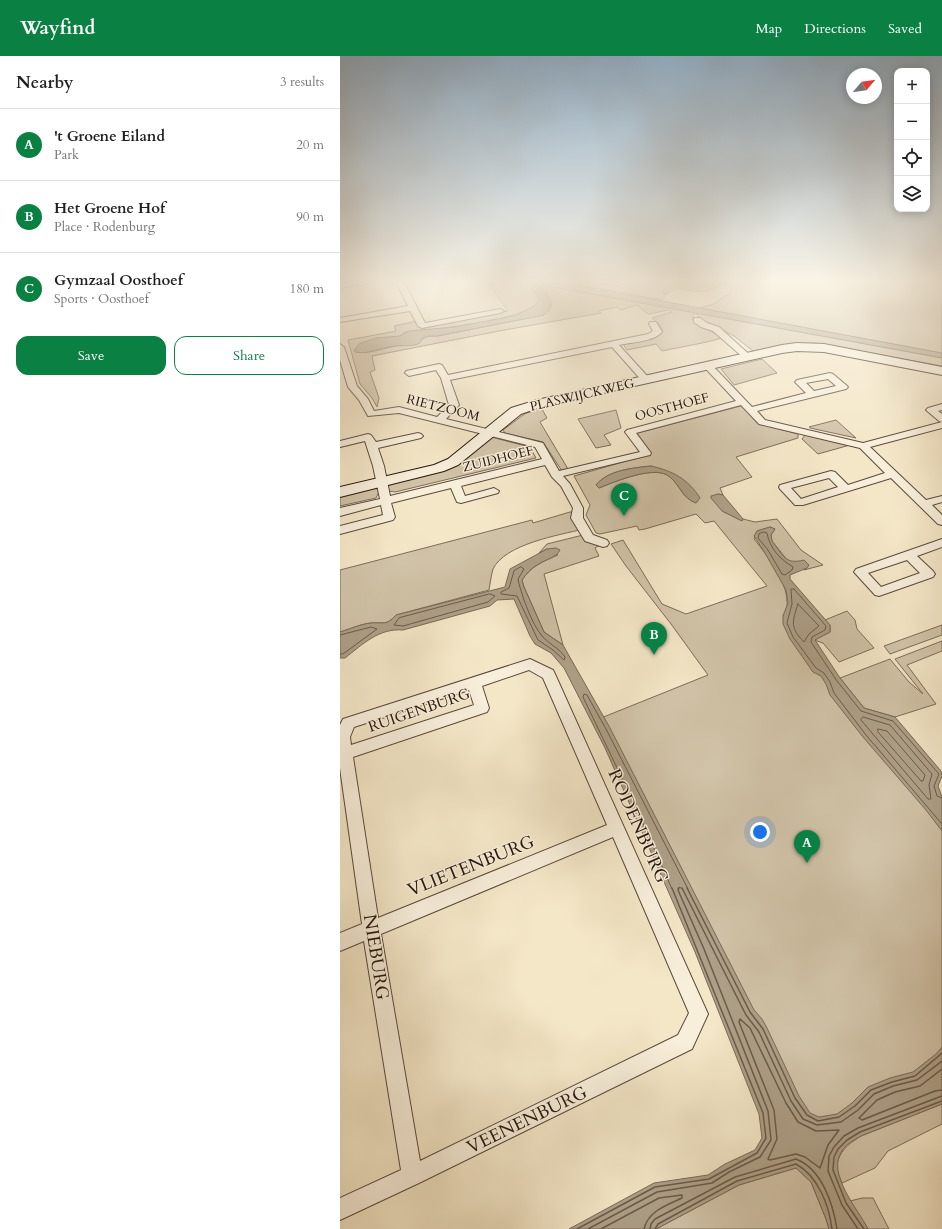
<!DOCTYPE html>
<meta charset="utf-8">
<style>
:root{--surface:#fff;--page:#f6f6f6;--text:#202124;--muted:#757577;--line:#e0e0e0;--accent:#0b8043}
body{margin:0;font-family:Cardo,serif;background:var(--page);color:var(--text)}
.controls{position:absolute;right:12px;top:12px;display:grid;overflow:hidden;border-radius:8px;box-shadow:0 2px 10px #0003}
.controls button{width:36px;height:36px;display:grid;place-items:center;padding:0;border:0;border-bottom:1px solid var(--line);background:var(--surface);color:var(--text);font:20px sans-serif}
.compass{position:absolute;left:506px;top:12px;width:36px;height:36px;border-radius:50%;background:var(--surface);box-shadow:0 2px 10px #0003;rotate:61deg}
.you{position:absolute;left:420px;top:776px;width:14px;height:14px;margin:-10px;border:3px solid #fff;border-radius:50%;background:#1a73e8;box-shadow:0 0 0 6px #1a73e833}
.badge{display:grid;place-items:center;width:26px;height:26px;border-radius:50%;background:var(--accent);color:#fff;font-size:13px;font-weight:700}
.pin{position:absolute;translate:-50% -33px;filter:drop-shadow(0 1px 2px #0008)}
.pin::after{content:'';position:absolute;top:21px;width:14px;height:12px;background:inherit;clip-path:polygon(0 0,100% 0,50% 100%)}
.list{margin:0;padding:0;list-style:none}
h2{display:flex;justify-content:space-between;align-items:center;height:52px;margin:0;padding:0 16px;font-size:17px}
h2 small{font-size:13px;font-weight:400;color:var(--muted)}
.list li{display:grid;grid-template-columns:26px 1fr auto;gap:12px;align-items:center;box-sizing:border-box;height:72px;padding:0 16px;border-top:1px solid var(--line)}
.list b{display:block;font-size:15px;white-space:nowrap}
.list p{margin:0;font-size:13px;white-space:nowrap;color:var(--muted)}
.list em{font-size:13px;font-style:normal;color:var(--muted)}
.actions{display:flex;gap:8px;padding:12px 16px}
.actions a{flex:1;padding:9px 0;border:1px solid var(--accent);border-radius:12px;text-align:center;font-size:14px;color:var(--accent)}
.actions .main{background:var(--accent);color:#fff}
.icon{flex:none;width:22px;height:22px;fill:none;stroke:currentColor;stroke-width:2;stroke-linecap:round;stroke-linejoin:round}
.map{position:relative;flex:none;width:602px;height:1173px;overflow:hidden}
header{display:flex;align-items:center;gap:24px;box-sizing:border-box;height:56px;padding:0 20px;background:var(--accent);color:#fff}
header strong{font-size:19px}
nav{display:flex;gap:22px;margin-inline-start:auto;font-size:14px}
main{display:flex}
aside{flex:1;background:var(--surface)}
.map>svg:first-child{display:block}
.green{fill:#d1c3a8;stroke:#7c6c5a;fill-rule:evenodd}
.water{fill:#aea088;stroke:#786957}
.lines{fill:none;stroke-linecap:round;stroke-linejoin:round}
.shore-far1{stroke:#6a5b4a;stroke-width:1}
.shore{stroke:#6a5b4a;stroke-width:1.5}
.street-casing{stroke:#5a4a3c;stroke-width:2}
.secondary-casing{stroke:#27160d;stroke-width:2}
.street{fill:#f8efdb;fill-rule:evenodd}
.secondary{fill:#f8efdb;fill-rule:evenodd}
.labels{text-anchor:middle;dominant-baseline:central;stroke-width:3;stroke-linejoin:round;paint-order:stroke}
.far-street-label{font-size:13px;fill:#27160d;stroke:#f8efdb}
.street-label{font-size:15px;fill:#27160d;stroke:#f8efdb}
.near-street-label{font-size:18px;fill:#27160d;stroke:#f8efdb}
</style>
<header>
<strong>Wayfind</strong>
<nav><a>Map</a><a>Directions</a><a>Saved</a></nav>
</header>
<main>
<aside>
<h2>Nearby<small>3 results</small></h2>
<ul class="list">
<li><span class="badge">A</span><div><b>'t Groene Eiland</b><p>Park</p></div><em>20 m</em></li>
<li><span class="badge">B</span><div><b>Het Groene Hof</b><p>Place · Rodenburg</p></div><em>90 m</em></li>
<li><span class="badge">C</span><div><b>Gymzaal Oosthoef</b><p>Sports · Oosthoef</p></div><em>180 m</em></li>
</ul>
<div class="actions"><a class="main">Save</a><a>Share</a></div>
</aside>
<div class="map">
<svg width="602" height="1173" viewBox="0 0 602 1173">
<rect width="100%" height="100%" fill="#f4e7c8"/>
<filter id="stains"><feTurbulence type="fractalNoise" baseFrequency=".005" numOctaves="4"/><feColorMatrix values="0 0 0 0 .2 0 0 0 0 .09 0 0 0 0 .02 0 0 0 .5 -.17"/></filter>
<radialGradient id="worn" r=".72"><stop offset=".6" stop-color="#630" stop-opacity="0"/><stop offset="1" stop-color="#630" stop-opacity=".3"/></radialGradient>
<path class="green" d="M 146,224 L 179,224 L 187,226 C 190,231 198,237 199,243 C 200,263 83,275 65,276 L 60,280 L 53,281 L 25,297 L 81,284 L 88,280 L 98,280 L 204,259 L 207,237 L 200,231 L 202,229 L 319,249 L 386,257 L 359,252 L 374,248 L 386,239 L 389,239 L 391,231 L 370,224 L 602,224 L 602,310 L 476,287 L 451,288 L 413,295 L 394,280 L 376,270 L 359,263 L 356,256 L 352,262 C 358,271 373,275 382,282 L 367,286 L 322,295 L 316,288 L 287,294 L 283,288 C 293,286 318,284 323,275 L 319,268 L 312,262 L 332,256 L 329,254 L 308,258 L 297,249 L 281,254 L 277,251 L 259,255 L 261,257 L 159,275 L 32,300 L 35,314 L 30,316 L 39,342 L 37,351 L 32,342 L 20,328 L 8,284 L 56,275 L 54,270 L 77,265 L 81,271 L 168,255 Z
M 209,224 L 242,224 L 279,231 L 280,230 L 249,224 L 333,224 L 322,237 L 327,238 L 322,244 Z
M 345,224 C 356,224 366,223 376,230 L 376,232 C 364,238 350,235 338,232 L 358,233 L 365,227 Z
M 422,303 L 437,317 L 394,329 L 381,313 Z
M 401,350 L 420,368 L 458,378 L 458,382 L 396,401 L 412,421 L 380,432 L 383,439 L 378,438 L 382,455 L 401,464 L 403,463 L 415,466 L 437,463 L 461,494 L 483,509 L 464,514 L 467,512 L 448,505 L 432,485 L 431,479 L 435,473 L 430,471 L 417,475 L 414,483 C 427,499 447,525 447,546 C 448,550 445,556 443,560 L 602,757 L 602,1015 L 469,1086 L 261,662 L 368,619 L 331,568 L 286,510 L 271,488 L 283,484 L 322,548 L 346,558 L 427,530 L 374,465 L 365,467 L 356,458 L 305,473 L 299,474 L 297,470 L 260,478 L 256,477 L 246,459 L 250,449 L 234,420 L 311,398 L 297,377 ZM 311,410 L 345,426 L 356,447 C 342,442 340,429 330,421 C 316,408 275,426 259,432 L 256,429 C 268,414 293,412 311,410 Z
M 202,353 L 207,362 L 200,366 L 228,413 L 222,415 L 203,386 L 165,377 L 163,374 L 186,357 Z
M 276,354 L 281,372 L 264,379 L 271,389 L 256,392 L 238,363 Z
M 496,364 L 516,382 L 470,372 L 469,371 Z
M 465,379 L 510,389 L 478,398 L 462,383 Z
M 151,381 L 190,391 L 196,402 L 55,436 L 48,435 L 48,427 L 101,413 Z
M 35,430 L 39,436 L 36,442 L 0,450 L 0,439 Z
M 230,456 L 235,456 L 244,473 C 219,479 165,488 153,513 C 151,520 150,528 149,534 L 56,559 C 46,570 44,566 31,567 C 21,568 10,573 0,576 L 0,514 L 192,464 L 193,467 Z
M 247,478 L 262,488 L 255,492 L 259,500 L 204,518 L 223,589 L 204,576 L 184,531 L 182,524 C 191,510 204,505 218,499 L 207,493 L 199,497 L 207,488 Z
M 507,555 L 515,564 L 517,573 L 534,592 L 499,606 L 483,587 L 474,584 L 490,576 L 490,569 L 485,564 Z
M 602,569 L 602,579 L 550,598 L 544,590 Z
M 602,585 L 602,595 L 567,609 L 596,648 L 555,661 L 524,652 L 500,622 L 550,603 L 569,626 L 583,638 L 555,603 Z
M 602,1048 L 602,1068 L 548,1095 L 535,1112 L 502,1127 L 496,1112 C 499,1095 507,1089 521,1080 Z
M 456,1112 L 471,1126 L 486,1163 L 489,1173 L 316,1173 L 399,1129 Z
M 522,1142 L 533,1142 L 549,1173 L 528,1173 L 510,1145 Z"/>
<path class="water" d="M 179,224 L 209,224 L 602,297 L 602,302 L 202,229 L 200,231 C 205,239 220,247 204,259 L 97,280 C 90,280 82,279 80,287 C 73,291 64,289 56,290 C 42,291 29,299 15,296 L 14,295 L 19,288 L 36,282 L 60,280 L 69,275 L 115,271 L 174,260 L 191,252 L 197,247 L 199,243 L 187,226 Z
M 333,224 L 365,227 L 367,230 L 358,233 L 334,233 L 328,238 L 322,236 Z
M 311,410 C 333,415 348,423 360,442 L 356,447 C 342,442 340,429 330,421 C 316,408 274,426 259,432 L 256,429 C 268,414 293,412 311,410 Z
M 378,438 L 383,439 L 403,463 L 402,465 L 382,455 L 371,442 L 371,440 Z
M 430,471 L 435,473 L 431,479 L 432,485 C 443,499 445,509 464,504 L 469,509 L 467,512 L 450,519 L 450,523 L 490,569 L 490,576 L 475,584 L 500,622 L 524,652 L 555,661 L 601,715 L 602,720 L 598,730 L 602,741 L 602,775 L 586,754 L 523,681 L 490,639 L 486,628 L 481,620 L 473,616 L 450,583 L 443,568 L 443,560 L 448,547 L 446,534 L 425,497 L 414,480 L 417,475 Z
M 216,492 L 220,494 C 216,502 206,503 199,508 C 191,512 187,517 182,524 L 184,531 L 204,576 L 223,589 L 270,672 L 414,954 L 422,963 L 427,972 L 459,1040 L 470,1057 L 479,1061 L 497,1058 L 512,1047 L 528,1031 L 550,1022 L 573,1016 L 596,998 L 602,991 L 602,1048 L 521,1080 C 514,1084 506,1088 502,1095 C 486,1117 518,1153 528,1173 L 489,1173 L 486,1163 L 471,1126 L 456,1112 L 399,1129 L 316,1173 L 229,1173 L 314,1127 L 368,1119 L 385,1108 L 415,1094 L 422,1082 L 419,1058 L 355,896 L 265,692 L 224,612 L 211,597 L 195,588 L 190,580 L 174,543 L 157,544 L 150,550 L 63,574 C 39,572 23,588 5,602 L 0,602 L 0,576 C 10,573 21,568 31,567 C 44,566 46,570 56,559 L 165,531 L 170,513 L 207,493 Z"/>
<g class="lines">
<path class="shore-far1" d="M 424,476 L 427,477 C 430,493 440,503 453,511 L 452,514 L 445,519 L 442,518 L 428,494 L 418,482 L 419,478 Z
M 181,511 L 184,513 L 178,523 L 179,528 C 184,545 191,566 202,580 C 209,588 219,592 225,601 L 224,604 L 213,594 L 198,584 L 177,540 L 161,538 L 161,536 L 169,532 L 174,515 Z
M 150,538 L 155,540 L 148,546 L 63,570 L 54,569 L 59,562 Z
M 458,548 L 479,570 L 469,578 L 464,586 C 450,572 452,566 458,548 Z
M 0,579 L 31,571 L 37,573 L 3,598 L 0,598
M 523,661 L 550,669 L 592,718 L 589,729 L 591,743 L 588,743 L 521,664 Z
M 538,673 L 547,675 L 585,719 L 583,725 L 581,725 L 538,676 Z
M 602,742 L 597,740 L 594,730 L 599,718 L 553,665 L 521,655 L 497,625 L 471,586 L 472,581 L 485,574 L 486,570 L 454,533 L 451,533 L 452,548 L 447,567 L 453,581 L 476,612 L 484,617 L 490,626 L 494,637 L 526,679 L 602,768
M 332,833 L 292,743 L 243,641 L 244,638 L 247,639 L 266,673 L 348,833
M 338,833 L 339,831 L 343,833"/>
<path class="shore" d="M 342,832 L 406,959 L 419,976 L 451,1045 L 463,1063 L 477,1069 L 501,1066 L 518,1054 L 534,1038 L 553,1030 L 577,1024 L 602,1005
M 347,832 L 410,956 L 423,973 L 455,1042 L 467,1059 L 478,1065 L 499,1061 L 515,1050 L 531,1034 L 552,1026 L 575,1020 L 602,997
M 400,963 L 410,972 L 446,1047 L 458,1066 L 476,1075 L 499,1074 L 488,1089 L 480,1112 L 465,1101 L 456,1098 L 430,1104 L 428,1103 L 437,1083 L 434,1054 L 399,966 Z
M 602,1013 L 580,1030 L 555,1036 L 537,1044 L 519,1062 L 522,1064 L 595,1035 L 602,1034
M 237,1173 L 315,1131 L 369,1123 L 417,1097 L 426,1082 L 423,1057 L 332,832
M 248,1173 L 317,1136 L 372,1127 L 389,1116 L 420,1101 L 431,1084 L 428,1055 L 364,893 L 338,834 L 339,832
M 261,1173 L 319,1142 L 342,1139 L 342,1142 C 327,1149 308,1155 304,1173
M 310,1173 L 311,1168 L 315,1163 L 395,1121 L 456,1103 C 482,1113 493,1148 497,1173
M 315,1173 L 318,1168 L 397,1125 L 456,1108 C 478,1120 489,1149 492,1173
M 518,1173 L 502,1149 L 488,1115 L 489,1100 L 494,1091 L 504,1080 L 518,1072 L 602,1040
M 524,1173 L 506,1147 L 493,1114 L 494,1101 L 498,1093 L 507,1084 L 520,1076 L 602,1045"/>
<defs>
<path id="street" d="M 24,224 L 42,224 L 38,226 L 0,232 L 0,228 Z
M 55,224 L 63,224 L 85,267 L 160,253 L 164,255 L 160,257 L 82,272 L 78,270 L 70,255 L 0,266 L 0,262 L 68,250 Z
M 354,262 L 360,262 L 367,267 L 379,271 L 412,301 L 411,303 L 405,303 L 373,275 L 361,271 L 354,266 Z
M 310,266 L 316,266 L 322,276 C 313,286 292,286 279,289 L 309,322 L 310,324 L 309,326 L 303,326 L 272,291 L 110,324 L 119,349 L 106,363 L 203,387 L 219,415 L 300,396 L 285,376 L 287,374 L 396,345 L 365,312 L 364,310 L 365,308 L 371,308 L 412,351 L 466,337 L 455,326 L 457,324 L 490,317 L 493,318 L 506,329 L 508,331 L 506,333 L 417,355 L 425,364 L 523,387 L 602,366 L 602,372 L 530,391 L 586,444 L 602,440 L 602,446 L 592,449 L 602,459 L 602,469 L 598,468 L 551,422 L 463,449 L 455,449 L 440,433 L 439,431 L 440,429 L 491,415 L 495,416 L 508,429 L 545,417 L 520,392 L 419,368 L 401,349 L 296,377 L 311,397 L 310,399 L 223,420 L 230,428 L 243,452 L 243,462 L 253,479 L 267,484 L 269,487 L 267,490 L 263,491 L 245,485 L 231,462 L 233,452 L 221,430 L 212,421 L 205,409 L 121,430 L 125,440 L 154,432 L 159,435 L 158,437 L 121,447 L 117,446 L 111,432 L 51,447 L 55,461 L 53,464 L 0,478 L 0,470 L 43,459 L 41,449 L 0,460 L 0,452 L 40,443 L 33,410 L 25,385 L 0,391 L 0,385 L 28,378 L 31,379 L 36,386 L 78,377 L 81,378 L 83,380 L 81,382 L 38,392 L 44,410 L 50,440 L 202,403 L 195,391 L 59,357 L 28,360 L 19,344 L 8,331 L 0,304 L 0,288 L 4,291 L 17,330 L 28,343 L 34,355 L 59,351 L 97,361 L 109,349 L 101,322 L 96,314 L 69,320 L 65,317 L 66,315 L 99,308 L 102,309 L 108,319 L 308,278 L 313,275 L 309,268 ZM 488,323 L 496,330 L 474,335 L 466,327 ZM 489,422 L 498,431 L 461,443 L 451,432 Z
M 602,348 L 602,354 L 598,355 L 602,358 L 602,366 L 599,365 L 586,354 L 588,352 Z
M 602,483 L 602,491 L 577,500 L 593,515 L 595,518 L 593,521 L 539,540 L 535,539 L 514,516 L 516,513 ZM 567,504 L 580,517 L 541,531 L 528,517 Z
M 190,603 L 213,614 L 215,618 L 368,958 L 352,993 L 79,1127 L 0,1164 L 0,1142 L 61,1114 L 24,885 L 0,895 L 0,877 L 22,868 L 0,712 L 0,669 L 3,663 ZM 189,614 L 203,622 L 267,769 L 38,862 L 13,701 L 147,656 L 149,652 L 142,630 ZM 129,634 L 134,649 L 11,689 L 10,681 L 14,671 ZM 273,781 L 349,957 L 338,979 L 80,1105 L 41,878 Z"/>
<path id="secondary" d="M 457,287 L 484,288 L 602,311 L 602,319 L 484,296 L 457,295 L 442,297 L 201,351 L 181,358 L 118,409 L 104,415 L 0,441 L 0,431 L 94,409 L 108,403 L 171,352 L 197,344 L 442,289 Z"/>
</defs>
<use href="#street" class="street-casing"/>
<use href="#secondary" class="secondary-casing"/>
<use href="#street" class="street"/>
<use href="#secondary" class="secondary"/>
</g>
<linearGradient id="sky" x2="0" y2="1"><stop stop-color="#91acc2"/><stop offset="0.58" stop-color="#faf4e6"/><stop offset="1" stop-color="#faf4e6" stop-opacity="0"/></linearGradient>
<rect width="602" height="388" fill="url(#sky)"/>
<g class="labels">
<g class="far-street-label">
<text transform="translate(242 339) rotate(-13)">PLASWIJCKWEG</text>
<text transform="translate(332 351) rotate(-15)">OOSTHOEF</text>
<text transform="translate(103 352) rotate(14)">RIETZOOM</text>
<text transform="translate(158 403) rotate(-14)">ZUIDHOEF</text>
</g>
<g class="street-label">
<text transform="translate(79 654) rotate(-19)">RUIGENBURG</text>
</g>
<g class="near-street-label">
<text transform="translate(298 770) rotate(66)">RODENBURG</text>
<text transform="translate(131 810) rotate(-22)">VLIETENBURG</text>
<text transform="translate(36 901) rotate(81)">NIEBURG</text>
<text transform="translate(187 1064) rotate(-26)">VEENENBURG</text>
</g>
</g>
<rect width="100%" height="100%" filter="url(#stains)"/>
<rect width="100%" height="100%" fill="url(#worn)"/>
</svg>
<div class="controls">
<button>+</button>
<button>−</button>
<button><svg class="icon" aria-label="locate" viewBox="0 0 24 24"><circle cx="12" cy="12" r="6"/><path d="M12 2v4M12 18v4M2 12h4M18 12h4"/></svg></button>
<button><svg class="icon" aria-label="layers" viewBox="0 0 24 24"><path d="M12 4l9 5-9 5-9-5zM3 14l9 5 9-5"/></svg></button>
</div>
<svg class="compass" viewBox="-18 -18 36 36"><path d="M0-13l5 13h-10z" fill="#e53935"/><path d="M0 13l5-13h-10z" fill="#757577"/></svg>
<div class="you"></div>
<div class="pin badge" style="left:467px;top:807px">A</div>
<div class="pin badge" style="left:314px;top:599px">B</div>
<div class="pin badge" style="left:284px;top:460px">C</div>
</div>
</main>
